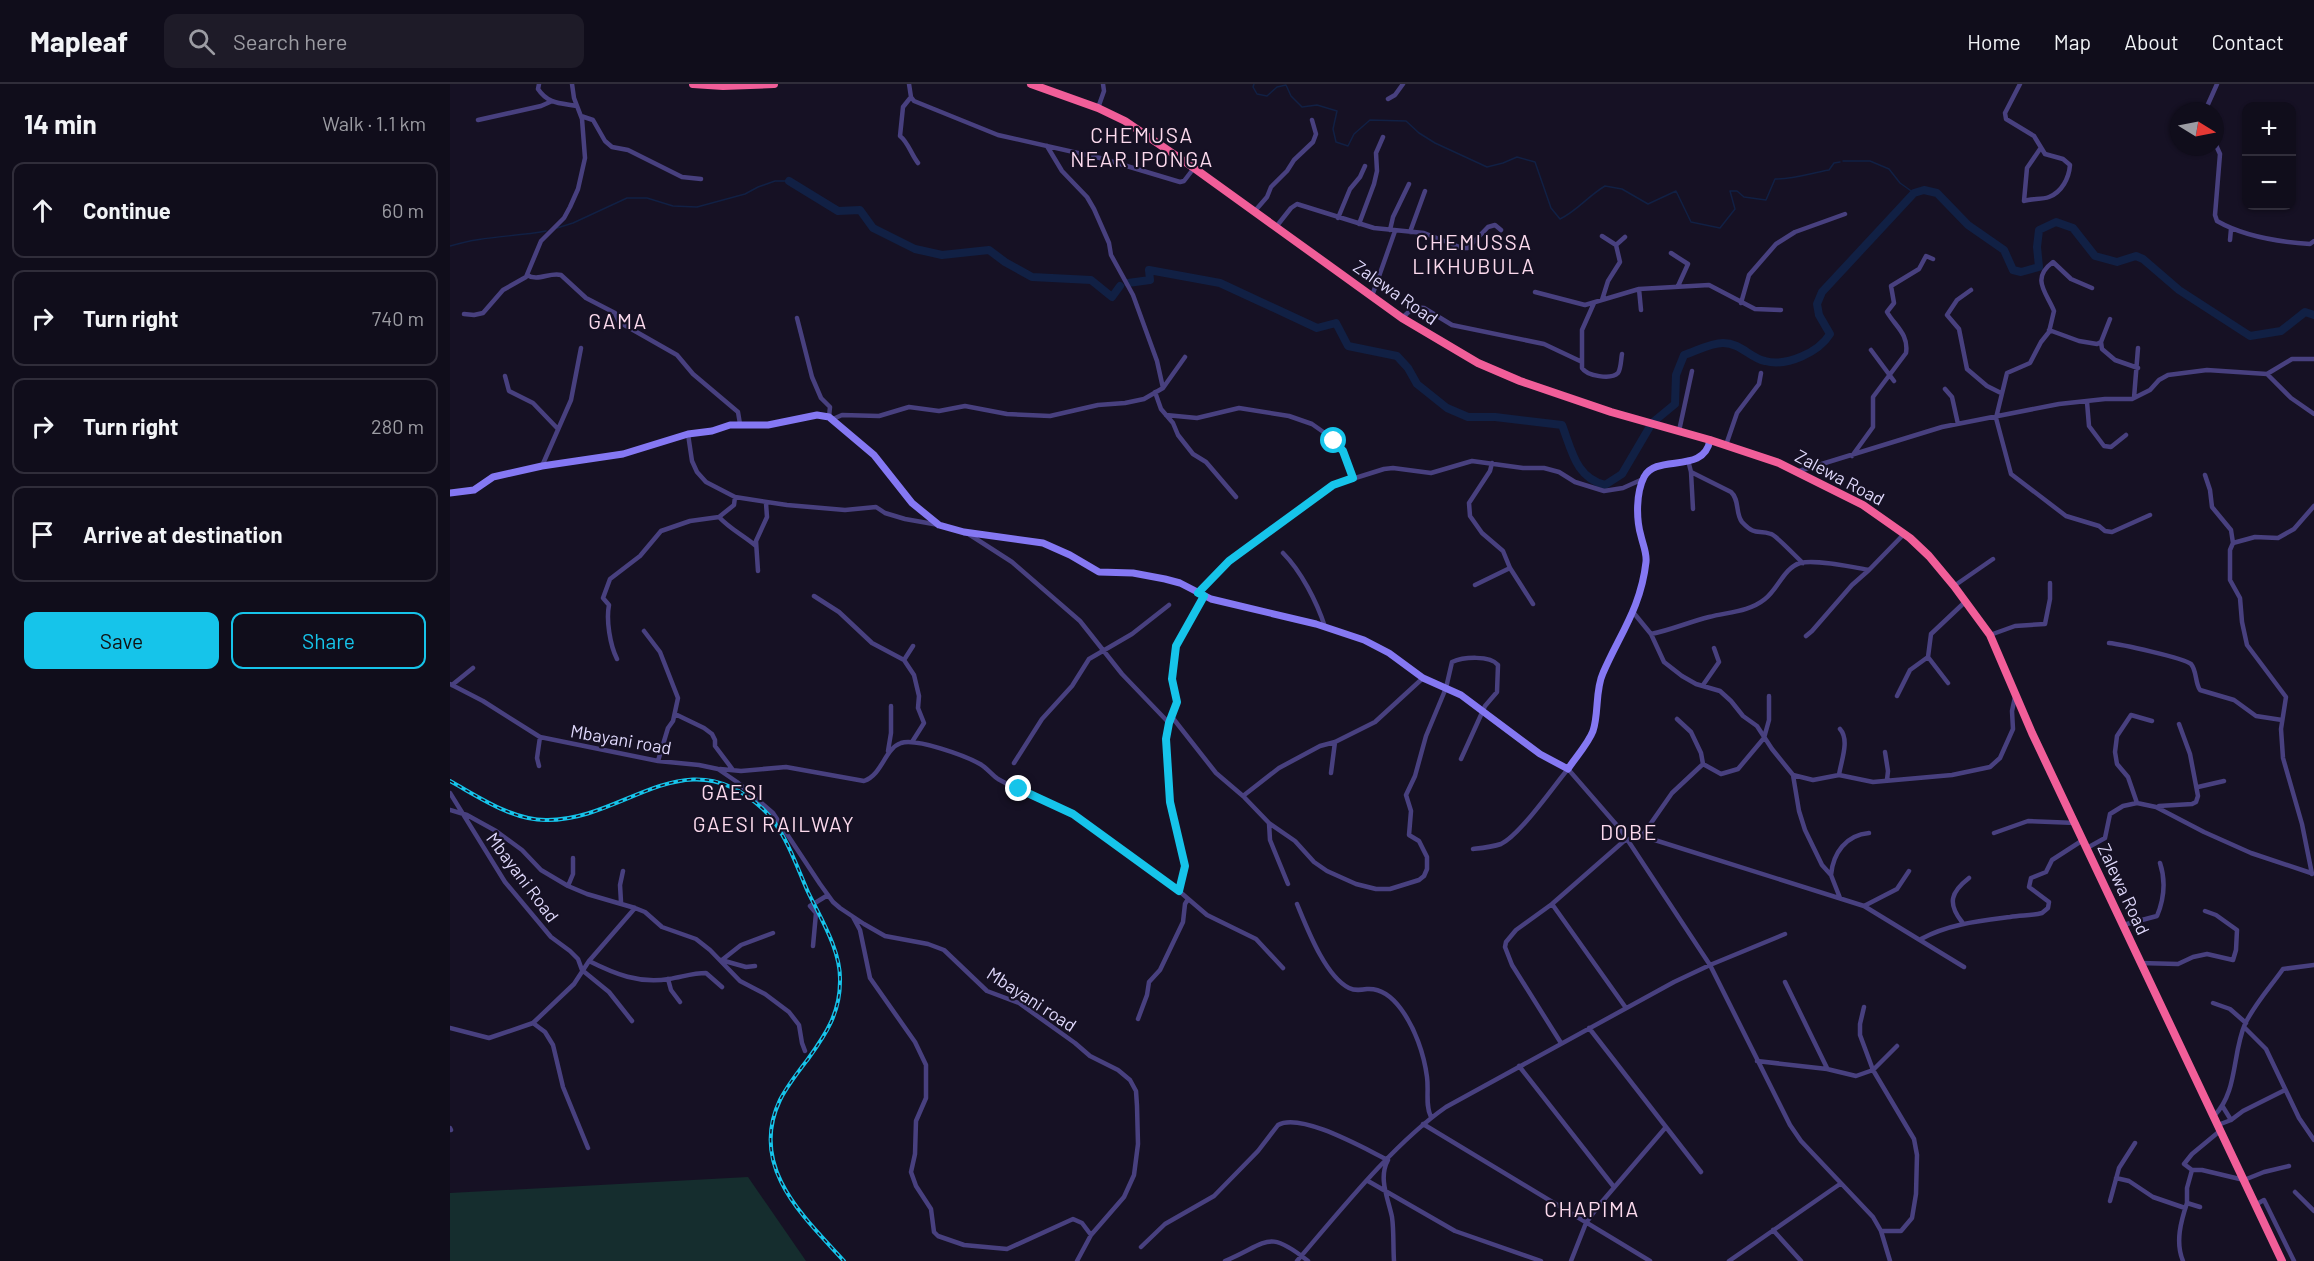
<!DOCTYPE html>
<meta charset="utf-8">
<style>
:root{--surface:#100d1b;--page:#1e1b28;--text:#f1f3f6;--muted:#9c9ca3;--line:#302d3a;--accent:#16c4ea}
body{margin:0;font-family:Barlow,sans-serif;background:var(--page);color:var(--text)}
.controls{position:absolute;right:18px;top:18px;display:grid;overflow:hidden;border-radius:12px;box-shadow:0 2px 4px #0004}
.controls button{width:54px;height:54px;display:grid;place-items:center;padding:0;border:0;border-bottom:2px solid var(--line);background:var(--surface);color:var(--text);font:30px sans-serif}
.compass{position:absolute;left:1720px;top:18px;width:54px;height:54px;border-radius:50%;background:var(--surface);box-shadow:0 2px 4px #0004;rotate:100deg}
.stop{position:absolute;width:18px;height:18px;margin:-14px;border:4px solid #16c4ea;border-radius:50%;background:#fff}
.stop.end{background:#16c4ea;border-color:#fff;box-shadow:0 2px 6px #0008}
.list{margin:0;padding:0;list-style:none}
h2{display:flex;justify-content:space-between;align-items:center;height:78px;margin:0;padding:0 24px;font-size:26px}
h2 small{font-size:20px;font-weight:400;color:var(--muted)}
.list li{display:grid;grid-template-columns:39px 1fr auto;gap:18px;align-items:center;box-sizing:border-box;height:96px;margin:0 12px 12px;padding:0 12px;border:2px solid var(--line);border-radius:12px}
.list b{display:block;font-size:22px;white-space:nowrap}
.list em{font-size:20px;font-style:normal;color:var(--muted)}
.actions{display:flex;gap:12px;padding:18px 24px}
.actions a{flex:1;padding:14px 0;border:2px solid var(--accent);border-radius:12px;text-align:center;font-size:21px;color:var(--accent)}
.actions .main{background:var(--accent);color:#111}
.icon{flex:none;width:33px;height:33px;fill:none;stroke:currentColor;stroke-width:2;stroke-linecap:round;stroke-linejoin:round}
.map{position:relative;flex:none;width:1864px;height:1177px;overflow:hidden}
header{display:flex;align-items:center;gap:36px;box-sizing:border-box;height:84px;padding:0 30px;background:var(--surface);border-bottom:2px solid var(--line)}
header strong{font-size:28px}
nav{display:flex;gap:33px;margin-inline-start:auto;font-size:21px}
.search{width:420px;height:54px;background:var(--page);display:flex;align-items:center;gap:15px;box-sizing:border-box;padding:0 21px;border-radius:12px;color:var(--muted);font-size:22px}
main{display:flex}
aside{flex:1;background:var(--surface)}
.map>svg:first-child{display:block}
.green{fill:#152d2e}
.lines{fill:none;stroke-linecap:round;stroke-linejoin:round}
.stream{stroke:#112044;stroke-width:1.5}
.river{stroke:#112044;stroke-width:8}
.street{stroke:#48407f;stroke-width:4.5}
.secondary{stroke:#8578f3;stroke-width:7}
.highway{stroke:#f15e99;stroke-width:8}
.rail-casing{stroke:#16c4ea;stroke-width:4}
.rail{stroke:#161124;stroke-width:1.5;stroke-dasharray:4.5;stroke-linecap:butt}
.route{stroke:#16c4ea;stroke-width:8}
.labels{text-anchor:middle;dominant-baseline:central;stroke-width:4.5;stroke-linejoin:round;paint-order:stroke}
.street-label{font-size:18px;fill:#dfd8fb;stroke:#161124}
.quarter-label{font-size:21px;letter-spacing:1.5px;fill:#fcdaed;stroke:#161124}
</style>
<header>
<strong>Mapleaf</strong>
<div class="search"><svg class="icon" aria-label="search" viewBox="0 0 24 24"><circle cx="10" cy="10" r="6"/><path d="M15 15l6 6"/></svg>Search here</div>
<nav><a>Home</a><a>Map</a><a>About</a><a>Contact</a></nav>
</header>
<main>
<aside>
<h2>14 min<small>Walk · 1.1 km</small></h2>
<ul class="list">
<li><svg class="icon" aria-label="ahead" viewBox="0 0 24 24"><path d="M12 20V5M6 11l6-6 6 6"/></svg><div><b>Continue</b></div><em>60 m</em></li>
<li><svg class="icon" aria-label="right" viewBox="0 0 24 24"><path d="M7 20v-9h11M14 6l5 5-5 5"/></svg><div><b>Turn right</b></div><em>740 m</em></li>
<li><svg class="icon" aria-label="right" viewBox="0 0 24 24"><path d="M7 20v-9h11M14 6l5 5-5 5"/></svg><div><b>Turn right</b></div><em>280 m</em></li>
<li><svg class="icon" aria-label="arrive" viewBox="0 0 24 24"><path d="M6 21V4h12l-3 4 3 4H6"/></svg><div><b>Arrive at destination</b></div></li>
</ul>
<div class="actions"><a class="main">Save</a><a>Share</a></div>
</aside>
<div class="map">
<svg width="1864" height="1177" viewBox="0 0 1864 1177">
<rect width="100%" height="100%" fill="#161124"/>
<path class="green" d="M 298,1093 L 356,1177 L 0,1177 L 0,1109 Z"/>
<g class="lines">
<path class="stream" d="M 804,0 L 803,3 L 807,10 L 817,12 L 827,3 L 836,1 L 841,12 L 852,23 L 867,21 L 887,27 L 883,45 L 886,58 L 898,62 L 904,50 L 920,36 L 956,37 L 969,49 L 985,59 L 1037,83 L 1053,79 L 1067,73 L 1085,78 L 1101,124 L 1110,135 C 1127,127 1138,112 1155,102 L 1172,105 L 1198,120 L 1226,107 L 1241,138 L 1270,144 L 1285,125 L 1280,107 L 1287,107 L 1294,113 L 1316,116 L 1325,95 C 1344,95 1361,89 1379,86 L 1384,79 L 1390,78
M 1393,77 L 1420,77 L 1439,85 L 1450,99 L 1464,109
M 107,144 L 123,139 L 177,114 L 197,114 L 223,122 L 247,123 L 295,110 L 308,103 L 325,97 L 339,97
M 0,162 C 31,152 64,153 96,147"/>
<path class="river" d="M 339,97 L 388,127 L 410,126 L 423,144 L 465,165 L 492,171 L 539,166 L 555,178 L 582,193 L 641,196 L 662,213 L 670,202
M 678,199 L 700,196 L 699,186 L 770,199 L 867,244 L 886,239 L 898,262 L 947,272 L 958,284 L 967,300 L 997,324 L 1018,333 L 1045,333 L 1112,341 C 1122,367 1126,394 1155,401 L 1172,390 L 1202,339 L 1225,320 L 1226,291 L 1234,271 C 1246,267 1261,259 1273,259 C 1291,259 1300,274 1315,277 C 1337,283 1369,268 1380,250 L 1369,231 L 1367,220 L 1372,208 L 1464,109 L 1474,106 L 1487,109 L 1518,141 L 1554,166 L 1563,186 L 1571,188 L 1589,183 L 1587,163 L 1589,146 L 1606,138 L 1623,144 L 1645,172 L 1667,178 L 1686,172 L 1693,175 L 1729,206 L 1800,252 L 1831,247 L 1855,228 L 1864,231"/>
<path class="street" d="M 89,0 L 88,5 C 98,20 110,19 127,22
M 459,0 L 461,13 L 464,17 L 548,51 L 650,74 L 730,98 L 734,97 L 744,84
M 1570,0 L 1555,29 L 1556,35 L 1584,52 L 1595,70 L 1613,75 L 1620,81 C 1619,94 1612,108 1599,113 C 1591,116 1582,114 1574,117 L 1577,84 L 1590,65
M 461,13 L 453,23 L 450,52 C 458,58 461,70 468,79
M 938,15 L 945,11 L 953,0
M 648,24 L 654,7 L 653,0
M 1755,27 L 1767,0
M 131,32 L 143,36 L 155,57 L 162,63 L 178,66 L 232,93 L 251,95
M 28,36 L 91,22 L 100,18
M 1765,59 L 1770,70 L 1765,131 L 1767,137 C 1793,152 1830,158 1860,160 L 1864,157
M 597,62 L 612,87 L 637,113 L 644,125 L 659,159 L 661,171 L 683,211 L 707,277 L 713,304
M 804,128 L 817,113 L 821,103 L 837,87 L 844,76 L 863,58 L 866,50 L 862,36
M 888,134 L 900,105 L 910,93 L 915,82
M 909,140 L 924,100 L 927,87 L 926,69 L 933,53
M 826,143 L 841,124 L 847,120 L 924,144 L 974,149 L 1012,164 L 1018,164 L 1038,143 L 1045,141 L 1051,146
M 940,146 L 943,133 L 959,100
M 960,148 L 975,107
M 1780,156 L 1781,145
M 1166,161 L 1175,153
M 1221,169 L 1238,180 L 1228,202
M 77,191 C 88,198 99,188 111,191 L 136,214 L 165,229 L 169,238 L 227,271 L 243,290 L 288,328 L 290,340
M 1642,204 L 1621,195 L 1603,178 C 1580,195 1597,209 1604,227 L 1599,248 L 1591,258 L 1580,279 L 1557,289 L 1546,334 L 1561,390 L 1616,432 L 1649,442 L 1655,447 L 1662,448 L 1700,431
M 1189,205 L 1191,226
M 1521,206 L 1507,216 L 1497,231 L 1509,245 L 1517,285 L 1537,302 L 1551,309
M 1085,208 L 1135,221 L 1189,205 L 1259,201 L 1305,225 L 1331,226
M 922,212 L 945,147
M 1152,216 L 1158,197 L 1170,178 L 1166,161 L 1152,152
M 1144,219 L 1132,246 L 1132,284 C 1137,292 1161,296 1168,289 C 1171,285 1171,275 1172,270
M 1291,219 L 1299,191 L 1326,160 L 1345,148 L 1395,130
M 14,230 L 24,231 L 33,229 L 53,206 L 76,193 L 91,157 L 114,134 L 120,123 L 128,105 L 135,74 L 132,35 L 124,14 L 122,0
M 347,234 L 362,293 L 371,314 L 380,323 L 379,333
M 952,234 L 964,223 L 974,224 L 1002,241 L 1094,260 L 1130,277
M 1599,246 L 1629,257 L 1647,260 L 1651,258 L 1660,235
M 1651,258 L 1652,265 L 1665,276 L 1688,284
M 1421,266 L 1444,297
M 1817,290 L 1842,275 L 1864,275
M 55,292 L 59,307 L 83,319 L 108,345
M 1495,305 L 1502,313 L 1508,340
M 705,308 L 711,325 L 723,339 L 728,351 L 743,370 L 756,378 L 786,413
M 1684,314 L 1688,264
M 1637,318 L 1639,342 L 1654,362 L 1661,363 L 1676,351
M 716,331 L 747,334 L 789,324 L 839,332 L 862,340 L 879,352 L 893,367 L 903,394
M 383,335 L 392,331 L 429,332 L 459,323 L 489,327 L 515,322 L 557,330 L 600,332 L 648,321 L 675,319 L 694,315 L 713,304 L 735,273
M 1229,347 L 1242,287
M 238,350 L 242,377 L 247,388 L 256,398 L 285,413 L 337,421 L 395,426 L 426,423 L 435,429 L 455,435 L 489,441
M 1276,361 L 1287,329 L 1309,300 L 1311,289
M 1402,372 L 1423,343 L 1423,313 L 1456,269 C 1459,250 1445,242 1437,228 L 1444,219 L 1441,202 L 1469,185 L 1476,172 L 1483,175
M 1238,376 L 1241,388 L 1243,425
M 1042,379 L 1040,387 L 1019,419 L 1020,432 L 1032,449 L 1053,467 L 1060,484 L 1083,520
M 92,382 L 121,316 L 131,264
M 1349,387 L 1492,343 L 1609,320 L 1655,315 L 1682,315 L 1700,306 L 1709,296 L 1718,291 L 1757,286 L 1817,290 L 1841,314 L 1864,330
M 1241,388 L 1281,408 C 1290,416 1285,429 1292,438 C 1306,453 1308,445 1321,450 C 1326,451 1347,474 1353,479
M 1755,391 L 1760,406 L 1762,423 L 1781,446 L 1783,459 L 1780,466 L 1780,496 L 1790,514 L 1792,538 L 1797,561 L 1836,613 L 1831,645 L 1833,674 L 1852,740 L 1862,790
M 269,433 C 280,445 293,451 306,462
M 517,449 L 562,478 L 630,537 L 672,590 L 719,639
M 1783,459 L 1805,453 L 1828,454 L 1844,445 L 1864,422
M 833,469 C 851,487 867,518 875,543
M 308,487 L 306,457 L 317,433 L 316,419
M 1025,501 L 1060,484
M 1504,502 L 1543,475
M 748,509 L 779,477 L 883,401 L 934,385 L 943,384 L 981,389 L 1022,377 L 1073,384 L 1094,384 L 1109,388 L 1125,398 L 1154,407 L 1173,404 L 1193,395
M 364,512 L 389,528 L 422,559 L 454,576
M 1183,528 L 1201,550 L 1214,578 L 1232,592 L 1246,600 L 1270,607 L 1281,617 L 1293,632 L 1307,642 L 1322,665 L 1343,691 L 1363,696 L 1389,691 L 1423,698 L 1502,691 L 1540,683 L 1550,674 L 1563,645 L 1562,627 L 1565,613
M 194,547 L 210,568 L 228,614 L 223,637 L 218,644 L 208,677
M 1201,550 C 1221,546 1239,538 1259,533 C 1278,528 1299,528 1315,515 C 1328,505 1334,484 1350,479 C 1366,475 1402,483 1419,486 L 1454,450
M 1540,551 L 1565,542 L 1595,540 L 1600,515 L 1600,499
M 1356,552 L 1362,547 L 1402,501 L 1419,486
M 1659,559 C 1670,560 1734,574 1741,580 C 1747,587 1745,599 1750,606 L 1784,616 L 1806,632 L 1832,636
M 167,575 C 160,561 156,536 159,521 L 153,514 L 160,495 L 190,472 L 211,447 L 240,437 L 269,433 L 284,421 L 285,413
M 1498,599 L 1478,573 L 1481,550 L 1516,517
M 0,600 L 33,617 L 90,653 L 208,677 L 249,681 L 268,685 L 287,698 L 323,729 L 370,800 L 383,818 L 390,824 L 414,840 L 435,852 L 478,860 L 494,866 L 537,907 L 569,919 L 625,959 L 640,972 L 668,986 L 680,996 L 686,1007 L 687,1022 L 688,1060 L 684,1091 L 674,1113 L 641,1151 L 627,1177
M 2,601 L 23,584
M 1253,601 L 1269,578 L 1264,564
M 1447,612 L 1460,586 L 1478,573
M 225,630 L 254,644 L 262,650 L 265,656 L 265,662 L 283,686
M 722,633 L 766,689 L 793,712 L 819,739 L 845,757 L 864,778 L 877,787 L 906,800 L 926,805 L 940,805 L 969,796 L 974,792 L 977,785 L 977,773 L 969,757 L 959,751 L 961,727 L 956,711 L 965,692 L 976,652 L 996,604 L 1002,578 C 1013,573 1040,571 1048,581 L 1047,608 L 1035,622 L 1011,675
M 462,658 L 474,639 L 468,624 L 469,612 L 464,591 L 454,576 L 463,562
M 438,667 L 441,649 L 441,622
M 1435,668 L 1438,687 L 1437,696
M 564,679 L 592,635 L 622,602 L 639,575 L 682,550 L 719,521
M 1253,680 L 1271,690 L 1288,685 L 1314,654 L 1319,636 L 1319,612
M 89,682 L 87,674 L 90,653
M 270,685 L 291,687 L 336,683 L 414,697 C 433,690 434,665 451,659 C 467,654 516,672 530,680 C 537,684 542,691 548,695 C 557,700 567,705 577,710 C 591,718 608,721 623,730 L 729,807 L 757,831 L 806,855 L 833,884
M 881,689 L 885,658
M 1343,691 L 1349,727 L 1355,746 L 1372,781 L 1381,791 L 1390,814
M 1389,691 C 1391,677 1400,656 1390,645
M 1748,703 L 1774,697
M 0,709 L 55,798 L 101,853 L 120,867 L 128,875 L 132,886 L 159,908 L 182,937
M 793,712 L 829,684 L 870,662 L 885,658 L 925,638 L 973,594
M 1687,719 L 1678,693 L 1667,680 L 1665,668 L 1667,652 L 1681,631 L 1702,637
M 1709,722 L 1742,720 L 1746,718 L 1748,712 L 1740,670 L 1729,640
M 0,726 L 17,731 L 46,747 L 72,766 L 91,786 L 118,802 L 137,810 L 185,824 L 195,828 L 212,843 L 246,855 L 260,866 L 290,897 L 315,910 L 339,928 L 349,941 L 352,959 L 355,967
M 819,739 L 820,756 L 838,800
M 1544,749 L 1578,737 L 1626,739
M 1192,752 L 1414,822 L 1514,883
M 1637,764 L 1655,754 L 1660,730 L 1673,722 L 1687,719 L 1706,723 L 1754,748 L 1801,769 L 1861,789
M 1023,765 C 1032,764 1042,763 1051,760 C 1070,751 1103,703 1118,685 L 1171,746 L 1260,881 L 1340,1041 L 1351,1057 L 1423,1133 L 1431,1147 L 1440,1177
M 1381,791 C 1383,769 1396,751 1419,749
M 118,802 L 123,790 L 123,774
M 729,807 L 735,782 L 720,718 L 716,655 L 719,639 L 727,618 L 722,595 L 727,562 L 754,512
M 171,818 L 170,801 L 173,787
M 847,820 C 857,844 875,892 899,904 C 905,907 911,906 917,905 C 931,904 943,914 951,925 C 965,944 974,970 977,993 C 979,1007 975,1021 981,1033
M 1102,820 L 1176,924
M 1414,822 L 1447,805 L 1459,787
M 403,833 L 410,846 L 420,894 L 465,958 L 476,981 L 476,1014 L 466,1037 L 465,1070 L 461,1088 L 466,1102 L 481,1125 L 484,1148 L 488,1152 L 514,1161 L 557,1165 L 623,1135 L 632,1139 L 641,1151
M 1512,838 C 1497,819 1501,808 1519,794
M 1673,841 L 1707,832 C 1714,815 1716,797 1710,779
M 1471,855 C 1499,840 1529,837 1560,833 C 1571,831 1582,832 1592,829 L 1598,824 L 1599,818 L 1579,803 L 1581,794 L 1596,788 L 1602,776 L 1633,756
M 363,862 L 366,829 L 360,822 L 378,811
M 271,876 L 296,883 L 305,882
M 272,876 L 291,861 L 323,849
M 139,877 C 165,890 189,900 219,895 C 232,893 243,889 256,889 L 272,903
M 1690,879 L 1728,880 L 1743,873 L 1757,870 L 1783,876 L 1786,866 L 1787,846 L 1766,831 L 1755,827
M 218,895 L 221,906 L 230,918
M 1335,898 L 1377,984
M 1763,919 L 1780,925 L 1796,939
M 1414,923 L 1410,940 L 1410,951 L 1423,986 L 1464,1055 L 1467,1071 L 1466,1110 L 1462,1134 L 1451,1147 L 1431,1147
M 688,935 L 697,911 L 699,898 L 710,886 L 733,838 L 735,820 L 738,815
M 83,939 L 95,948 L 103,961 L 113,1003 L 138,1064
M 1794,943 L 1816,965 L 1849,1034 L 1864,1056
M 0,944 L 39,954 L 83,939 L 124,900 L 139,877 L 185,824
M 1139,944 L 1251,1088
M 1111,959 L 1062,881 L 1055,863 L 1056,858 L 1066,846 L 1102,820 L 1174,757 L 1192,752 L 1222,709 L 1253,680 L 1251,669 L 1241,648 L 1227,635
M 1307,977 L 1377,985 L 1406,992 L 1423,986 L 1447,962
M 1069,982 L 1164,1103
M 1773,1023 L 1781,1036
M 1764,1032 C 1788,1008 1782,970 1795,940 C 1804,921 1821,902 1833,885 L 1864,881
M 973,1040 L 1200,1177
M 1768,1041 L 1781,1036 L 1793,1027 L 1835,1006
M 0,1044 L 1,1046
M 1771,1046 L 1742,1070 L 1734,1080 L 1742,1086 L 1752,1086 L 1794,1096 L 1814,1088 L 1839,1082
M 1742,1086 L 1737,1104 L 1737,1119 L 1750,1123
M 1666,1094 L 1679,1097 L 1703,1113 L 1735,1124
M 918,1097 L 1005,1147 L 1091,1177
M 1845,1108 L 1864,1127
M 1660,1117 L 1669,1084 L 1685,1059
M 1805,1121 L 1814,1116 L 1844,1177
M 1323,1146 L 1351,1177
M 691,1163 L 715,1140 L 764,1112 L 808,1067 L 828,1041 C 851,1028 915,1065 938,1076 C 928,1094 938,1114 942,1133 C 944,1147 943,1163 944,1177
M 775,1177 C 818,1159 817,1144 858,1177
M 847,1177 C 890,1127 943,1060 996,1023 L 1224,898 L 1260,881 L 1335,850
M 1121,1177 L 1136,1139 L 1150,1120 L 1216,1043
M 1279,1177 L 1390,1100
M 1733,1177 C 1725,1158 1731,1137 1737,1119"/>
<path class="secondary" d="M 0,409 L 24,406 L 43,393 L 92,382 L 173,370 L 238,350 L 262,347 L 280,341 L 318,341 L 367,331 L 379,333 L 424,371 L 462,419 L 489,441 L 514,448 L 593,459 L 620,471 L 649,488 L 683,489 L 715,495 L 730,499 L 761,515 L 866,540 L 914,556 L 939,569 L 973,594 L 1011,611 L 1090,670 L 1118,685 C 1125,674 1138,660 1143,647 C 1149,629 1145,606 1153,589 C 1170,550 1191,523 1196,478 C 1197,469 1193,461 1191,452 C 1186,435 1186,409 1194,393 C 1206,369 1254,391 1260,356"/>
<path class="highway" d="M 243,0 L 273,2 L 324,0
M 581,0 L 648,24 L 675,37 L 744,84 L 952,234 L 1028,279 L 1070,297 L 1161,328 L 1260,356 L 1329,379 L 1413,421 L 1460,454 L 1479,472 L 1504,502 L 1540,551 L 1582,649 L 1832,1177"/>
<defs>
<path id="rail" d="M 0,697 C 29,713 62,736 96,736 C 176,737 235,652 313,725 C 335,746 346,781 358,808 C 371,835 391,867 390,897 C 390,929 376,950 358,975 C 348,988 337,1002 330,1016 C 298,1083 354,1133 394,1177"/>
</defs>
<use href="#rail" class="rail-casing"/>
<use href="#rail" class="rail"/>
</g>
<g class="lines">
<path class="route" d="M 569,705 L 623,730 L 729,807 L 735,782 L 720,718 L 716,655 L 719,639 L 727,618 L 722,595 L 726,562 L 754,512 L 748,509 L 779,477 L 883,401 L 903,394 L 893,367 L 884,357"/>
</g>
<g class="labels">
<g class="street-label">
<text transform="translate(946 208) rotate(35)">Zalewa Road</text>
<text transform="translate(1390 393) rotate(28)">Zalewa Road</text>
<text transform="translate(171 655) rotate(10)">Mbayani road</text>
<text transform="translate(73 793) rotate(53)">Mbayani Road</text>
<text transform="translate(1674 805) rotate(65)">Zalewa Road</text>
<text transform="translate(582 915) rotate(33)">Mbayani road</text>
</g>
<g class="quarter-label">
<text x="692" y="50">CHEMUSA<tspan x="692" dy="24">NEAR IPONGA</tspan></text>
<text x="1024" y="157">CHEMUSSA<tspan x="1024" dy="24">LIKHUBULA</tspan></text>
<text x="168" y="236">GAMA</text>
<text x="283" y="707">GAESI</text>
<text x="324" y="739">GAESI RAILWAY</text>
<text x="1179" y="747">DOBE</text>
<text x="1142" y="1124">CHAPIMA</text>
</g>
</g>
</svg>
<div class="controls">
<button>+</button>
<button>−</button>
</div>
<svg class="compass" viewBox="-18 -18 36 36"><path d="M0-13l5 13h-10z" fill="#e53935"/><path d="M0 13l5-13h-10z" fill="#9c9ca3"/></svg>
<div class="stop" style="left:884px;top:357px"></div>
<div class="stop end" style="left:569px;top:705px"></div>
</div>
</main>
